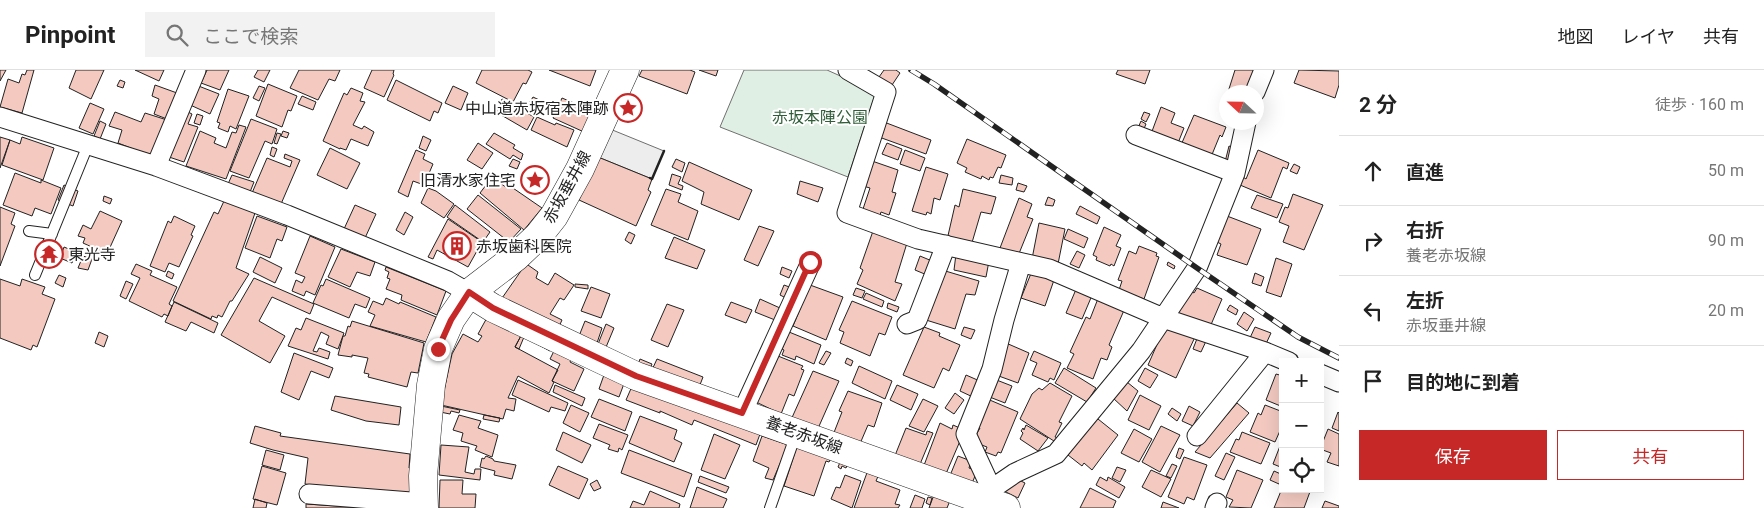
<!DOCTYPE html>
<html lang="ja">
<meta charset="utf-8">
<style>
:root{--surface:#fff;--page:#f2f2f2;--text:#222;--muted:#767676;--line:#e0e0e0;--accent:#c62828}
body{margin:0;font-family:Roboto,"Noto Sans JP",sans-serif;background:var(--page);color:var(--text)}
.controls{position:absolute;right:15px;bottom:15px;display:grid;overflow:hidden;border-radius:0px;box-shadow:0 5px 20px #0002}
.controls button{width:45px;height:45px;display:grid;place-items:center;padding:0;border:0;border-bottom:1px solid var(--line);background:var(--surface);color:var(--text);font:25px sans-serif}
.compass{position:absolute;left:1219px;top:15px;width:45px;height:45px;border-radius:50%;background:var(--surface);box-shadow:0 5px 20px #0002;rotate:292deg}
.stop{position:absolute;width:15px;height:15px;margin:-11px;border:4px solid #c62828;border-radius:50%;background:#fff}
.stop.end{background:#c62828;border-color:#fff;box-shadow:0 1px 5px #0008}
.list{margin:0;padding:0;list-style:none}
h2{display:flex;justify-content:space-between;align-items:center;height:65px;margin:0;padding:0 20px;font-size:21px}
h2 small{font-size:16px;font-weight:400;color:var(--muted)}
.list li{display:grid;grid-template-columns:32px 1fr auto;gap:15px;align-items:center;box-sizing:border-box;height:70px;padding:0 20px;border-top:1px solid var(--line)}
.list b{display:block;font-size:19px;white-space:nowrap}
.list p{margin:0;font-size:16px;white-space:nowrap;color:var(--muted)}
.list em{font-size:16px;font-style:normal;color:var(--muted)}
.actions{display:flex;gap:10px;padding:15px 20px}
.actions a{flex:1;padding:11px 0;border:1px solid var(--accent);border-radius:0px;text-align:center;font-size:18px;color:var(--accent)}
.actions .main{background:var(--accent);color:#fff}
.icon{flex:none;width:28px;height:28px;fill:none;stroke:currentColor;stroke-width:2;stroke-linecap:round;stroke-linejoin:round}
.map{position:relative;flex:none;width:1339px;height:438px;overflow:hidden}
header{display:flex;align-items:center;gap:30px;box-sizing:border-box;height:70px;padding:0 25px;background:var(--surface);border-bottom:1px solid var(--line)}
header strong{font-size:24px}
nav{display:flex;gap:28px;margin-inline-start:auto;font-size:18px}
.search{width:350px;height:45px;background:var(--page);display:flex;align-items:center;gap:12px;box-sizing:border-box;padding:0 18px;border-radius:0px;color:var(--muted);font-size:19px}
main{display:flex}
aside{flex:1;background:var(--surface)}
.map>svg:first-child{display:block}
.green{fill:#e0efe3;stroke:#6f6f6f}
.parking{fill:#ededed;stroke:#6f6f6f}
.building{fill:#f3c9c0;stroke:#222}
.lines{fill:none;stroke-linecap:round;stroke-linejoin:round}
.service-casing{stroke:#222;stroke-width:12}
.minor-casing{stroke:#222;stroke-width:21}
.secondary-casing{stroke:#222;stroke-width:29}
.service{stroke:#fff;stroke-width:10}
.minor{stroke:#fff;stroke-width:19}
.secondary{stroke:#fff;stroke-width:28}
.rail-casing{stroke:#222;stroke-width:5.5}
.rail{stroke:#fff;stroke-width:4;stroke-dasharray:11;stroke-linecap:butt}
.wall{stroke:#222;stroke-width:2.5}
.route{stroke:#c62828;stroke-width:6}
.labels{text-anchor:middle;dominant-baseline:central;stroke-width:4;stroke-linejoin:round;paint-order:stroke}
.poi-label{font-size:16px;fill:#222;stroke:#fff;text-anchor:end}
.park-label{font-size:16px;fill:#2f5e38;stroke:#fff}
.street-label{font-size:16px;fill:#222;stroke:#fff}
</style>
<header>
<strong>Pinpoint</strong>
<div class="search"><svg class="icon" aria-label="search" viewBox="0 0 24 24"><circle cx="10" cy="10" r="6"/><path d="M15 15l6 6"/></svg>ここで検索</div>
<nav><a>地図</a><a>レイヤ</a><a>共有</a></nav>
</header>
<main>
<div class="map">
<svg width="1339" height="438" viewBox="0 0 1339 438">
<rect width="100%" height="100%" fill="#fff"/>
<path class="green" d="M 744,0 L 827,0 L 876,22 L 848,107 L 720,57 Z"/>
<path class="parking" d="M 610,59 L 664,81 L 652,109 L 598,87 Z"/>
<path class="building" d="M 0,0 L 6,0 L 0,11 Z
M 27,0 L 34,0 L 22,43 L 0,37 L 8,9 L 19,13 L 22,4 L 25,5 Z
M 76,0 L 104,0 L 91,29 L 69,18 Z
M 135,0 L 164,0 L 159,11 Z
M 207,0 L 229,0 L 220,20 L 201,13 Z
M 258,0 L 270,0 L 264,12 L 254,7 Z
M 299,0 L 340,0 L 335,11 L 329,9 L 318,30 L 290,18 Z
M 372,0 L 394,0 L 393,4 L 394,5 L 384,27 L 364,18 Z
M 482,0 L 528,0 L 532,2 L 526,14 L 523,13 L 513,32 L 476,13 Z
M 549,0 L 596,0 L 590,16 Z
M 642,0 L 690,0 L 695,2 L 687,24 L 639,6 Z
M 699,0 L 718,0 L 716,6 Z
M 884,0 L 896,0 L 900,3 L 892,15 L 879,7 Z
M 1118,0 L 1150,0 L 1145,14 L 1116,4 Z
M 1235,0 L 1254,0 L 1248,22 L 1228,22 Z
M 1299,0 L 1339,1 L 1339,15 L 1335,28 L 1294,13 Z
M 120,10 L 125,12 L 123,18 L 117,16 Z
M 396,10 L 442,33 L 438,43 L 434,41 L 430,51 L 387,30 Z
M 268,14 L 297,26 L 291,41 L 288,40 L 282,57 L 256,46 Z
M 155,15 L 177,23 L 167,49 L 154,44 L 159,29 L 152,26 Z
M 196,15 L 219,24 L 210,44 L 188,34 Z
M 259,16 L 265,18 L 259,31 L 253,28 Z
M 453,16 L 468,23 L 461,40 L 445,33 Z
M 351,18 L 363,23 L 360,31 L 365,32 L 353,55 L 362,59 L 364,56 L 374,62 L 368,76 L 351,69 L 346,80 L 340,78 L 340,79 L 323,71 L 344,23 L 347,25 Z
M 228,19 L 249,26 L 236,59 L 230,56 L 228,62 L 218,58 L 220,53 L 217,52 Z
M 302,26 L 316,32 L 313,40 L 298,34 Z
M 533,27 L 556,38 L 554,43 L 530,32 Z
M 562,28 L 593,41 L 584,62 L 553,48 Z
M 502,29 L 534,47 L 527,60 L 496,42 Z
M 90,33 L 104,39 L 93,64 L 79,58 Z
M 1161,37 L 1175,43 L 1171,53 L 1184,58 L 1178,73 L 1151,64 Z
M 186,41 L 192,44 L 188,54 L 198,57 L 184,92 L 169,87 Z
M 115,42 L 141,52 L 145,43 L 167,50 L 156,88 L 118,73 L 122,60 L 109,56 Z
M 1144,42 L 1150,44 L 1146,52 L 1141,49 Z
M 197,44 L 203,46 L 200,55 L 194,53 Z
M 1194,45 L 1226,57 L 1222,67 L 1220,65 L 1211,87 L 1181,75 Z
M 537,47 L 555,55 L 556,53 L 574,60 L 567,77 L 531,60 Z
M 251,49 L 277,59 L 272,74 L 265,71 L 249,108 L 230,101 Z
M 100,51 L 106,54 L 100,69 L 94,66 Z
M 1141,51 L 1146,54 L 1143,61 L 1138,58 Z
M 884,52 L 931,70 L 926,84 L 879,67 Z
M 239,55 L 246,57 L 226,109 L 186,96 L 200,61 L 216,68 L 214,73 L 226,78 L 232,62 L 236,63 Z
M 283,61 L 289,63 L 287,68 L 281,66 Z
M 277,63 L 281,64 L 277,74 L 274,73 Z
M 494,63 L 515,75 L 513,78 L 523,84 L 521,90 L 513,85 L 510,89 L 486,74 Z
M 423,66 L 431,70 L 426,81 L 419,78 Z
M 0,67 L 10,70 L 0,98 Z
M 22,67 L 54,78 L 43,110 L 2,95 L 10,70 L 20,74 Z
M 967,69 L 1006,85 L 1001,98 L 998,97 L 993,108 L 990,107 L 989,110 L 982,106 L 981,109 L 965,102 L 967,98 L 957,93 Z
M 478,73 L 493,83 L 482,99 L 467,90 Z
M 887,73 L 902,79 L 898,90 L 882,84 Z
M 1229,76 L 1237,79 L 1233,95 L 1225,92 Z
M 272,77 L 277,79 L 274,87 L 270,85 Z
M 330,78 L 360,93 L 347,119 L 317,105 Z
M 416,80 L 425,84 L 423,89 L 433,94 L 424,115 L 413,111 L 408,127 L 398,122 Z
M 905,80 L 925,88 L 920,101 L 900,94 Z
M 1258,80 L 1289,93 L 1287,99 L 1283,97 L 1271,128 L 1240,115 L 1243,107 L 1246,109 Z
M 285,84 L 300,90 L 281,134 L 252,123 L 267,88 L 290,97 L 292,91 L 284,88 Z
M 598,87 L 652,109 L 648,120 L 651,122 L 636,156 L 579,130 Z
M 513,89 L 520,92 L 517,99 L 509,96 Z
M 676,89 L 685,93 L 682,102 L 672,97 Z
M 872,91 L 898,100 L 892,122 L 896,123 L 889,145 L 881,142 L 879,148 L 862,142 L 870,118 L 863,116 Z
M 689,92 L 752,120 L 739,150 L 701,134 L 704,122 L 682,111 Z
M 1294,94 L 1300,97 L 1297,104 L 1290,101 Z
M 926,97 L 948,104 L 940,130 L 934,128 L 931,144 L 927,142 L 926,145 L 912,141 Z
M 15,103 L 41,113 L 41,110 L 61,118 L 51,144 L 35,138 L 32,146 L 3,135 Z
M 672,104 L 681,107 L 678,114 L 683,116 L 682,120 L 669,115 Z
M 232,105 L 254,112 L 250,122 L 228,114 Z
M 1001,105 L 1013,108 L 1012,115 L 999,113 Z
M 492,107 L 507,118 L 510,116 L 542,138 L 524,160 L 480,123 Z
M 800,111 L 823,118 L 818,132 L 797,124 Z
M 1018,113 L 1027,116 L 1024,122 L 1016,120 Z
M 64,115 L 78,121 L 73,136 L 58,130 Z
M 428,118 L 436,121 L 454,134 L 444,148 L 421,133 Z
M 666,119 L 681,124 L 678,132 L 698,141 L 688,170 L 651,155 Z
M 963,119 L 996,127 L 991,144 L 981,142 L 971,176 L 947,170 L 955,135 L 959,137 Z
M 1293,124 L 1323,135 L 1304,180 L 1283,172 L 1289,156 L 1279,152 L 1285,137 L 1288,138 Z
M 478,125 L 521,159 L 509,172 L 467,139 Z
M 1257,125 L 1283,134 L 1277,148 L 1251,138 Z
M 104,126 L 112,129 L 110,134 L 103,131 Z
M 1048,127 L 1055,130 L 1053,136 L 1045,135 Z
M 1019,128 L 1032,134 L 1027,147 L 1033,149 L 1018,186 L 1000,178 Z
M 224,131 L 255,143 L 236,198 L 249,204 L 232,231 L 230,231 L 222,247 L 218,245 L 217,248 L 212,246 L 211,249 L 173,231 L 214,142 L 218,144 Z
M 355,135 L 376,144 L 365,168 L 344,159 Z
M 455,135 L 490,162 L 483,172 L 447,147 Z
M 1080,136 L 1100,147 L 1097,154 L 1076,144 Z
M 0,137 L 15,143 L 11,154 L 15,156 L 0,196 Z
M 100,141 L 122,151 L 107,184 L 83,173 L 85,168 L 78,166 L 83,155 L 91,159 Z
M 405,142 L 413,147 L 404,165 L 396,160 Z
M 174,146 L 195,156 L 191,165 L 193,166 L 179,197 L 169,193 L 165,202 L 150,196 L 168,151 L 171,153 Z
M 257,146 L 287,157 L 282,171 L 277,169 L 270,188 L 245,178 Z
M 1227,146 L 1261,159 L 1247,195 L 1217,185 L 1221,174 L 1217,172 Z
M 448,149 L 482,172 L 468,197 L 437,180 L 433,189 L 428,187 Z
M 1039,153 L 1065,159 L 1058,194 L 1032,189 Z
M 759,156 L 774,161 L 758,196 L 744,190 Z
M 1104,157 L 1121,165 L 1116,176 L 1121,178 L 1114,196 L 1111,194 L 1110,196 L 1096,190 L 1097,187 L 1093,185 Z
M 1068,159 L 1088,168 L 1084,178 L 1064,169 Z
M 873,161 L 907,173 L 895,212 L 902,214 L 895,231 L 857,214 L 863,200 L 860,198 Z
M 629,162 L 635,165 L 631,174 L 625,170 Z
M 310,166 L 335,177 L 315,225 L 306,221 L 304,226 L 292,221 L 296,210 L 302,213 L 305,207 L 295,203 Z
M 674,167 L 705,180 L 697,199 L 665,188 Z
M 1139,176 L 1157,183 L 1156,186 L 1159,187 L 1144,229 L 1119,220 L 1122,211 L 1118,210 L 1129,181 L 1136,184 Z
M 64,177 L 76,182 L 72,193 L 60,188 Z
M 341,179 L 375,192 L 370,206 L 357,202 L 350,217 L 328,207 Z
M 1077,181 L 1085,185 L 1079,198 L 1070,194 Z
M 956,184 L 989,191 L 986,207 L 954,200 Z
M 83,186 L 92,189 L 88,200 L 78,198 Z
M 920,186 L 932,191 L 927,205 L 915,200 Z
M 260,187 L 282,198 L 275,213 L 253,202 Z
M 1276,188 L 1292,194 L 1281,227 L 1266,222 Z
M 1168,192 L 1175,196 L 1174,199 L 1167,195 Z
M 136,194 L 152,201 L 150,205 L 177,217 L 169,234 L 172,236 L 168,246 L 164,244 L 162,247 L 129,231 L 140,208 L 131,204 Z
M 528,195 L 538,202 L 536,208 L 548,215 L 555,203 L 574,215 L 564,230 L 560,228 L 550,244 L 562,250 L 557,261 L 500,231 L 523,198 Z
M 386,197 L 446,221 L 437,245 L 401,230 L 402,225 L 386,219 L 390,209 L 387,208 L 389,202 L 385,200 Z
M 782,197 L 792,201 L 789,208 L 780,204 Z
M 942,200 L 979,211 L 975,225 L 966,224 L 955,259 L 926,250 Z
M 168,201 L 174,204 L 172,209 L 166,206 Z
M 1032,201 L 1054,210 L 1045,236 L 1021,228 Z
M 1255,203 L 1264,207 L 1261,216 L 1252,213 Z
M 59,205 L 66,208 L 63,217 L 55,213 Z
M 254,208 L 314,234 L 310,244 L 272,227 L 259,251 L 285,266 L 270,293 L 221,265 Z
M 0,209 L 20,216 L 22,209 L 45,217 L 42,224 L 55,229 L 37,277 L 33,275 L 31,280 L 0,268 Z
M 326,209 L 370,228 L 366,238 L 355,234 L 349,248 L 313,233 L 321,215 L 323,216 Z
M 126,211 L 133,214 L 126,229 L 120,226 Z
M 575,214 L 588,215 L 588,219 L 575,217 Z
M 784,215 L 792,218 L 788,229 L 780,225 Z
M 810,215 L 843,227 L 826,270 L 793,256 Z
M 591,217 L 610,224 L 601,248 L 581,241 Z
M 1077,217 L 1093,223 L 1082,249 L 1066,243 Z
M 856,218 L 865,221 L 862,228 L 853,225 Z
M 1197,218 L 1222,229 L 1210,257 L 1174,245 L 1191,221 L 1194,223 Z
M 866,223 L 884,231 L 882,237 L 863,229 Z
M 1099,226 L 1125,238 L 1109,275 L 1112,277 L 1107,290 L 1101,288 L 1093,309 L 1067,298 L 1074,284 L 1070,282 L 1086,247 L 1090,249 Z
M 386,228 L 399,234 L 400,232 L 436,247 L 426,272 L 370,256 L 375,245 L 368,242 L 373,231 L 383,235 Z
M 760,229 L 780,238 L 775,250 L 755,242 Z
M 852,231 L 892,247 L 885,265 L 879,263 L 870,286 L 840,273 L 844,262 L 839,260 Z
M 174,232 L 218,253 L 214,263 L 191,252 L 186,261 L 165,252 Z
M 731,232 L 752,240 L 746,253 L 725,245 Z
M 888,233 L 899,237 L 897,242 L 887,238 Z
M 667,234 L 684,240 L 668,277 L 651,270 Z
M 1230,235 L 1238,240 L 1236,245 L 1227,240 Z
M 1244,242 L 1254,249 L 1247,261 L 1237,254 Z
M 489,244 L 523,262 L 515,277 L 558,300 L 552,311 L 554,312 L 549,323 L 518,306 L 508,328 L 516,329 L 514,341 L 506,339 L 503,349 L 441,335 L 452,284 L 463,264 L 478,272 L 482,266 L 478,264 Z
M 306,248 L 344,263 L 338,279 L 326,274 L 329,266 L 321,262 L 313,281 L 317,282 L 319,278 L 330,282 L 328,289 L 288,276 L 296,258 L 301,260 Z
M 352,251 L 424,273 L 418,303 L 411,302 L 407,317 L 368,307 L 369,304 L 364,303 L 368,288 L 352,285 L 352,287 L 338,285 L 343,266 L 345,266 L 348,256 L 350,257 Z
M 585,251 L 602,258 L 595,279 L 577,271 Z
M 606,254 L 614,258 L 604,282 L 596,279 Z
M 1166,254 L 1195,267 L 1176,308 L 1148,295 Z
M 924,257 L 940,263 L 939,266 L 960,275 L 949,301 L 943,298 L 934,318 L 903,305 Z
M 964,257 L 975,260 L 971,269 L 961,265 Z
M 1255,257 L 1271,263 L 1265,276 L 1249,270 Z
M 524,260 L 551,278 L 550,281 L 524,267 L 519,279 L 515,277 Z
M 99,262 L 108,266 L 104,277 L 95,273 Z
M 789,262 L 821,275 L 814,294 L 796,286 L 795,290 L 782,285 L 784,280 L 782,279 Z
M 1198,266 L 1207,269 L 1201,282 L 1193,279 Z
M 1006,273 L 1029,283 L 1018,313 L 996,305 Z
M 556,277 L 573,285 L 570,292 L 584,299 L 574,321 L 552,311 L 560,294 L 550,289 Z
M 826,281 L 831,283 L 824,295 L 819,293 Z
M 1034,281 L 1061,293 L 1054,310 L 1050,308 L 1048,312 L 1032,305 L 1037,293 L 1030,290 Z
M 294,283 L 333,298 L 329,308 L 311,301 L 299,330 L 281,322 Z
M 778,286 L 803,296 L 801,299 L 804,300 L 794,326 L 789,324 L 781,344 L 756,332 Z
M 847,288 L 853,291 L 851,296 L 845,293 Z
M 640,289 L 652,294 L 649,301 L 637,297 Z
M 657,289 L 703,307 L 698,320 L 651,302 Z
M 859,296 L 892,311 L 885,329 L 852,313 Z
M 1064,298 L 1096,318 L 1087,332 L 1055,313 Z
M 1145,298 L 1158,305 L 1150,318 L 1138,311 Z
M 813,301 L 839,311 L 816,363 L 790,352 Z
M 605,302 L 625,311 L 619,327 L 599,319 Z
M 1276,304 L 1283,306 L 1283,337 L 1266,330 Z
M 966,305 L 982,312 L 975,328 L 960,321 Z
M 994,309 L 1012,316 L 1005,333 L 987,326 Z
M 518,310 L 568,333 L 565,341 L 551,337 L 549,342 L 512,325 Z
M 1127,312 L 1138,321 L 1127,341 L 1113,328 Z
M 1050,313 L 1072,326 L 1059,352 L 1062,353 L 1055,367 L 1060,369 L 1057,373 L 1020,349 L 1032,324 L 1039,318 L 1042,320 Z
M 633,314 L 760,364 L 756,375 L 694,350 L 692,355 L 660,341 L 660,343 L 626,330 Z
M 555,315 L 585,328 L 582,336 L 553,322 Z
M 897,315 L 918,324 L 911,340 L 890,330 Z
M 848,321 L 882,333 L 874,357 L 868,355 L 859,376 L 833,365 L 842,342 L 839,341 Z
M 955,323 L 964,330 L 954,344 L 945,338 Z
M 1140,325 L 1161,336 L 1149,360 L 1128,350 Z
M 335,326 L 401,337 L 399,355 L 366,351 L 331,340 Z
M 985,328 L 1018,342 L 1001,383 L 998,382 L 996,386 L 985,382 L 987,377 L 979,374 L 976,365 L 980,358 L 977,357 Z
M 599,329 L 632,342 L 625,361 L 591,347 Z
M 923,329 L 938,336 L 924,362 L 909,356 Z
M 1237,333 L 1249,343 L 1210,388 L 1195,382 Z
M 571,335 L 589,343 L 580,362 L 563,353 Z
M 1265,335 L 1283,342 L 1283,354 L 1275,372 L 1250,362 L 1258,343 L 1261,345 Z
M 441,336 L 460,340 L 459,343 L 451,341 L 450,344 L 440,342 Z
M 1189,336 L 1200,342 L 1193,356 L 1182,351 Z
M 1172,338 L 1181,344 L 1177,351 L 1168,344 Z
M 1338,342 L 1339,343 L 1339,361 L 1332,358 Z
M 459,345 L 481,351 L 478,358 L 498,365 L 492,387 L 475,380 L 477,376 L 461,371 L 463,363 L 453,360 Z
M 484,345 L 500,348 L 499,352 L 483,349 Z
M 640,346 L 677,360 L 674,369 L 682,373 L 674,392 L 629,373 Z
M 1098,349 L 1118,365 L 1092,400 L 1084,393 L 1082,396 L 1068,385 L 1070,383 L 1067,381 L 1092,350 L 1094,353 Z
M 940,353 L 952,359 L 953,355 L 962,359 L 958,370 L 960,371 L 945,406 L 923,398 Z
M 599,354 L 628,365 L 622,380 L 619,378 L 618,382 L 608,379 L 610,375 L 593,368 Z
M 1026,355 L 1048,368 L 1038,381 L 1020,369 L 1023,363 L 1021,361 L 1023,358 L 1024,360 Z
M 255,356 L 281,363 L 280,366 L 410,384 L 409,398 L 412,398 L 409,425 L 305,414 L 308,388 L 273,380 L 250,373 Z
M 1161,356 L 1180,365 L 1160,402 L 1142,392 Z
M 906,358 L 926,365 L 927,361 L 933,363 L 918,399 L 894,388 Z
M 1134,359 L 1152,369 L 1139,392 L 1121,383 Z
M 1328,359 L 1339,364 L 1339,396 L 1327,392 L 1331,383 L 1320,379 Z
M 563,362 L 591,375 L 582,393 L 556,380 Z
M 1242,362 L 1270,373 L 1261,394 L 1230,382 L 1236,369 L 1239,370 Z
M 714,364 L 740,375 L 725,409 L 701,400 Z
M 762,366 L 788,375 L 773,410 L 765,408 L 769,398 L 753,391 Z
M 441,375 L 469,377 L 465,402 L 474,404 L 475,399 L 481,399 L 480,410 L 439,405 Z
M 797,376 L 831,388 L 829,392 L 826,391 L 814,426 L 784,416 Z
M 1280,376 L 1283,377 L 1283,398 L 1273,394 Z
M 1179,378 L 1184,380 L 1180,389 L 1176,387 Z
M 266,380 L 284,385 L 280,400 L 262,395 Z
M 629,380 L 692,404 L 684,427 L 621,403 Z
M 1226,383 L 1235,387 L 1224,410 L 1215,406 Z
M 486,386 L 493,389 L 494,391 L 516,395 L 512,409 L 494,405 L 495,401 L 480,397 L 482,388 L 484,389 Z
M 958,386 L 971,391 L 969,398 L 977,401 L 971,416 L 949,408 Z
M 1184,387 L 1207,395 L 1194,430 L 1187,427 L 1184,434 L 1168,427 Z
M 841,390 L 848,393 L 846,398 L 842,396 L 841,399 L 838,397 Z
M 1172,394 L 1177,396 L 1171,408 L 1166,406 Z
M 262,396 L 286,403 L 277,435 L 253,429 Z
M 558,396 L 588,409 L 579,429 L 549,415 Z
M 1117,397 L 1126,400 L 1120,412 L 1112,408 Z
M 868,400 L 879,404 L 876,411 L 900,420 L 895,434 L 900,435 L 898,438 L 854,438 Z
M 1151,400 L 1171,409 L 1161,427 L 1142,417 Z
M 1237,400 L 1263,410 L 1251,438 L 1229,437 L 1233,430 L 1226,427 Z
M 1274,401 L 1283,405 L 1279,414 L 1270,410 Z
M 845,405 L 861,411 L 852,438 L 831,429 L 836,417 L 840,418 Z
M 700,406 L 729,417 L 726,423 L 698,412 Z
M 1100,407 L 1107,411 L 1108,407 L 1125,417 L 1119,428 L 1096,415 Z
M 440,410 L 463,410 L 462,424 L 476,424 L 475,438 L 439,438 Z
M 597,410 L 601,418 L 594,421 L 590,414 Z
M 1019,410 L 1025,413 L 1018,428 L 1002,420 Z
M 1283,416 L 1283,419 L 1311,419 L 1304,438 L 1274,438 Z
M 697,417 L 727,429 L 723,438 L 690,438 Z
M 1090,418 L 1116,431 L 1113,438 L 1080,438 Z
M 650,421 L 680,434 L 679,438 L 630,438 L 633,431 L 644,435 Z
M 935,422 L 951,428 L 947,438 L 929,438 Z
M 915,425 L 925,429 L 922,438 L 910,438 Z
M 928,427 L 932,428 L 930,435 L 926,433 Z
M 255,429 L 267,433 L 266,438 L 253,438 Z
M 1325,431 L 1339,436 L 1339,438 L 1322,438 Z
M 1163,432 L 1179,438 L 1161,438 Z
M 306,434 L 367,438 L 306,438 Z"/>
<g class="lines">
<defs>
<path id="service" d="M 29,161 L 52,164
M 35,205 L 88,75
M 770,438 L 796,364"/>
<path id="minor" d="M 848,0 L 886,22 L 847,143 L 918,169 L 1049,199 L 1163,248 L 1265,282 L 1289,292
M 1255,22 L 1264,0
M 0,47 L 156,96 L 287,145 L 448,211 L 469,223
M 1136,65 L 1235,103
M 156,96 L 196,0
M 907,254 L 917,250 L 946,175
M 1320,304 L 1339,312
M 742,343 L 811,192
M 1197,366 L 1265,282
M 992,420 L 966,364 L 992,299 L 1004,250 L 1021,193
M 309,424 L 424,433
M 978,437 L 982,428 L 996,416 L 1015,403 L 1056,384 L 1141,281 L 1197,198 L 1235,103 L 1246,52
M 1215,438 L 1217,433"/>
<path id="secondary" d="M 469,223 L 493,238 L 636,306 L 1006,438
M 424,438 L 423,406 L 431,315 L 438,279 L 451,249 L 469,223 L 516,187 L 539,165 L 554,146 L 580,99 L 625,0"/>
</defs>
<use href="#service" class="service-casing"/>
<use href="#minor" class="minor-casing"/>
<use href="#secondary" class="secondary-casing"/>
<use href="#service" class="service"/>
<use href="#minor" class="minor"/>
<use href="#secondary" class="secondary"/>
<defs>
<path id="rail" d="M 911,0 L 934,14 L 1197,198 L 1298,267 L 1339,288"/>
</defs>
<use href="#rail" class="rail-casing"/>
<use href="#rail" class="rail"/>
<path class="wall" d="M 650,108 L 652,109 L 664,81"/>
</g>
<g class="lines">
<path class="route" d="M 438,279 L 451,250 L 469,222 L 493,238 L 636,306 L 742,343 L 810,192"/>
</g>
<defs>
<symbol id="sight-ring" viewBox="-11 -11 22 22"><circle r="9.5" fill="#fff" stroke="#c62828" stroke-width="1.5"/><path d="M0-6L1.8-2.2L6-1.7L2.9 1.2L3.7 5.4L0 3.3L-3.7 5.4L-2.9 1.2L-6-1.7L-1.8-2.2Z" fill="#c62828"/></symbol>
<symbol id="building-ring" viewBox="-11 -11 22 22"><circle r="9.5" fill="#fff" stroke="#c62828" stroke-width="1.5"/><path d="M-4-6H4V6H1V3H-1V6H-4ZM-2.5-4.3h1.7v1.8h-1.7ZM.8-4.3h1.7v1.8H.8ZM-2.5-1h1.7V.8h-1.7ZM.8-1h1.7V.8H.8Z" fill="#c62828"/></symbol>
<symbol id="temple-ring" viewBox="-11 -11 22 22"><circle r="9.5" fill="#fff" stroke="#c62828" stroke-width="1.5"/><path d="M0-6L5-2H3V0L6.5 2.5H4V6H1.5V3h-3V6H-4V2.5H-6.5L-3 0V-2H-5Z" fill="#c62828"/></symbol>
</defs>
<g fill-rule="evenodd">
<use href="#sight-ring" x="612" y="22" width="32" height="32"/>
<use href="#sight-ring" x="519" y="94" width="32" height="32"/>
<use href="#building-ring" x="441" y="160" width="32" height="32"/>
<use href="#temple-ring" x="33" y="168" width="32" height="32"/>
</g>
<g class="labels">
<g class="poi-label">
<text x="609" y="38">中山道赤坂宿本陣跡</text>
<text x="516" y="110">旧清水家住宅</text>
<text x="476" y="176" text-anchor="start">赤坂歯科医院</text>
<text x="68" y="184" text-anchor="start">東光寺</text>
</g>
<g class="park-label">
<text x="820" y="47">赤坂本陣公園</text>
</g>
<g class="street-label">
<text transform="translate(567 117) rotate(-61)">赤坂垂井線</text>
<text transform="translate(804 365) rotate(20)">養老赤坂線</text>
</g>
</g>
</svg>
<div class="controls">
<button>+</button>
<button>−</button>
<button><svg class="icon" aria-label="locate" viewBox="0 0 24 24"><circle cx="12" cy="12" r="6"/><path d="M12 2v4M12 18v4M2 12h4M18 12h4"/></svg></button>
</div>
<svg class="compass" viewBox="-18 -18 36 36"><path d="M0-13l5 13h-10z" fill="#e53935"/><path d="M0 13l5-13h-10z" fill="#767676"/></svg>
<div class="stop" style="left:810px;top:192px"></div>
<div class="stop end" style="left:438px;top:279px"></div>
</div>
<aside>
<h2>2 分<small>徒歩 · 160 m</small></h2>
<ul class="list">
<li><svg class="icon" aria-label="ahead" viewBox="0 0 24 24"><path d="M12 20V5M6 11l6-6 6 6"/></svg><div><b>直進</b></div><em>50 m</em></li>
<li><svg class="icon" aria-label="right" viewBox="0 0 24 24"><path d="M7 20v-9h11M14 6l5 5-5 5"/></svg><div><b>右折</b><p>養老赤坂線</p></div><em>90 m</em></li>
<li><svg class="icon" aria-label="left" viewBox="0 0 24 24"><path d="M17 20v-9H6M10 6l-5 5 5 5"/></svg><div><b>左折</b><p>赤坂垂井線</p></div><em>20 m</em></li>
<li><svg class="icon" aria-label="arrive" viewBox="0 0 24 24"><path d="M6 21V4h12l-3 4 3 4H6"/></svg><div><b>目的地に到着</b></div></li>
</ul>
<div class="actions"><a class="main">保存</a><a>共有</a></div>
</aside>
</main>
